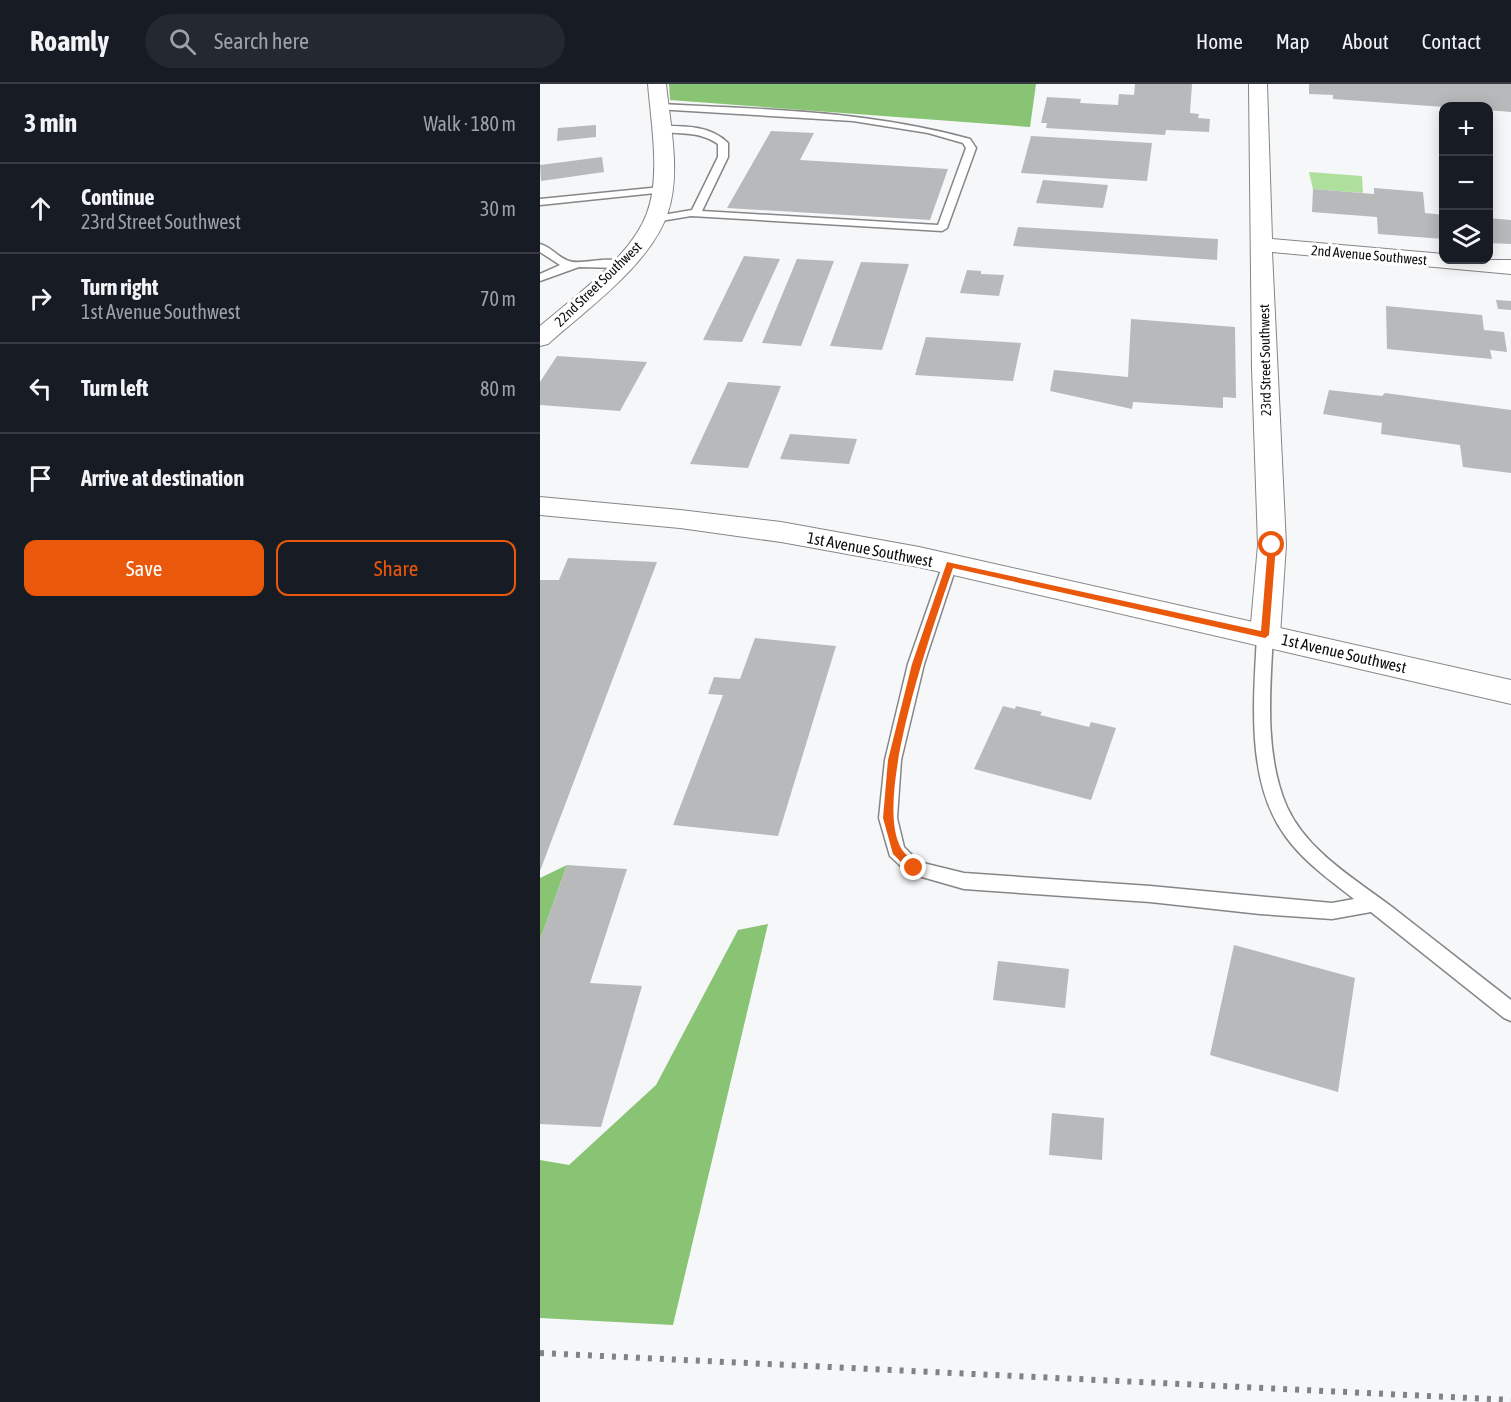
<!DOCTYPE html>
<meta charset="utf-8">
<style>
:root{--surface:#171b24;--page:#242831;--text:#f1f3f6;--muted:#9ea1a6;--line:#363941;--accent:#ea580c}
body{margin:0;font-family:"Asap Condensed",sans-serif;background:var(--page);color:var(--text)}
.controls{position:absolute;right:18px;top:18px;display:grid;overflow:hidden;border-radius:12px;box-shadow:0 3px 15px #0003}
.controls button{width:54px;height:54px;display:grid;place-items:center;padding:0;border:0;border-bottom:2px solid var(--line);background:var(--surface);color:var(--text);font:30px sans-serif}
.stop{position:absolute;width:18px;height:18px;margin:-14px;border:4px solid #ea580c;border-radius:50%;background:#fff}
.stop.end{background:#ea580c;border-color:#fff;box-shadow:0 2px 6px #0008}
.list{margin:0;padding:0;list-style:none}
h2{display:flex;justify-content:space-between;align-items:center;height:78px;margin:0;padding:0 24px;font-size:26px}
h2 small{font-size:20px;font-weight:400;color:var(--muted)}
.list li{display:grid;grid-template-columns:39px 1fr auto;gap:18px;align-items:center;box-sizing:border-box;height:90px;padding:0 24px;border-top:2px solid var(--line)}
.list b{display:block;font-size:22px;white-space:nowrap}
.list p{margin:0;font-size:20px;white-space:nowrap;color:var(--muted)}
.list em{font-size:20px;font-style:normal;color:var(--muted)}
.actions{display:flex;gap:12px;padding:18px 24px}
.actions a{flex:1;padding:14px 0;border:2px solid var(--accent);border-radius:12px;text-align:center;font-size:21px;color:var(--accent)}
.actions .main{background:var(--accent);color:#fff}
.icon{flex:none;width:33px;height:33px;fill:none;stroke:currentColor;stroke-width:2;stroke-linecap:round;stroke-linejoin:round}
.map{position:relative;flex:none;width:971px;height:1318px;overflow:hidden}
header{display:flex;align-items:center;gap:36px;box-sizing:border-box;height:84px;padding:0 30px;background:var(--surface);border-bottom:2px solid var(--line)}
header strong{font-size:28px}
nav{display:flex;gap:33px;margin-inline-start:auto;font-size:21px}
.search{width:420px;height:54px;background:var(--page);display:flex;align-items:center;gap:15px;box-sizing:border-box;padding:0 21px;border-radius:33px;color:var(--muted);font-size:22px}
main{display:flex}
aside{flex:1;background:var(--surface)}
.map>svg:first-child{display:block}
.green{fill:#aedf9d}
.forest{fill:#89c374}
.building{fill:#b8b9ba}
.lines{fill:none;stroke-linecap:round;stroke-linejoin:round}
.lane-casing{stroke:#858687;stroke-width:3}
.street-casing{stroke:#858687;stroke-width:2}
.secondary-casing{stroke:#858687;stroke-width:2}
.lane{fill:#fff;fill-rule:evenodd}
.street{fill:#fff;fill-rule:evenodd}
.secondary{fill:#fff;fill-rule:evenodd}
.rail{stroke:#818283;stroke-width:6;stroke-dasharray:4 8;stroke-linecap:butt}
.route{fill:#ea580c}
.labels{text-anchor:middle;dominant-baseline:central;stroke-width:6;stroke-linejoin:round;paint-order:stroke}
.far-street-label{font-size:14px;fill:#0c0d0d;stroke:#fff}
.street-label{font-size:16px;fill:#0c0d0d;stroke:#fff}
</style>
<header>
<strong>Roamly</strong>
<div class="search"><svg class="icon" aria-label="search" viewBox="0 0 24 24"><circle cx="10" cy="10" r="6"/><path d="M15 15l6 6"/></svg>Search here</div>
<nav><a>Home</a><a>Map</a><a>About</a><a>Contact</a></nav>
</header>
<main>
<aside>
<h2>3 min<small>Walk · 180 m</small></h2>
<ul class="list">
<li><svg class="icon" aria-label="ahead" viewBox="0 0 24 24"><path d="M12 20V5M6 11l6-6 6 6"/></svg><div><b>Continue</b><p>23rd Street Southwest</p></div><em>30 m</em></li>
<li><svg class="icon" aria-label="right" viewBox="0 0 24 24"><path d="M7 20v-9h11M14 6l5 5-5 5"/></svg><div><b>Turn right</b><p>1st Avenue Southwest</p></div><em>70 m</em></li>
<li><svg class="icon" aria-label="left" viewBox="0 0 24 24"><path d="M17 20v-9H6M10 6l-5 5 5 5"/></svg><div><b>Turn left</b></div><em>80 m</em></li>
<li><svg class="icon" aria-label="arrive" viewBox="0 0 24 24"><path d="M6 21V4h12l-3 4 3 4H6"/></svg><div><b>Arrive at destination</b></div></li>
</ul>
<div class="actions"><a class="main">Save</a><a>Share</a></div>
</aside>
<div class="map">
<svg width="971" height="1318" viewBox="0 0 971 1318">
<rect width="100%" height="100%" fill="#f6f7f9"/>
<path class="green" d="M 769,88 L 822,92 L 823,109 L 773,105 Z"/>
<path class="forest" d="M 129,0 L 496,0 L 490,43 L 130,16 Z
M 27,781 L 0,856 L 0,794 Z
M 228,840 L 133,1241 L 0,1234 L 0,1076 L 29,1081 L 116,1001 L 198,846 Z"/>
<path class="building" d="M 595,0 L 652,0 L 650,29 L 659,30 L 658,34 L 670,35 L 669,48 L 626,46 L 625,51 L 506,44 L 507,39 L 501,39 L 507,13 L 541,15 L 540,19 L 578,21 L 579,10 L 594,11 Z
M 769,0 L 971,0 L 971,28 L 948,26 L 948,22 L 904,23 L 793,15 L 793,11 L 769,10 Z
M 56,41 L 56,53 L 17,57 L 18,44 Z
M 231,47 L 274,49 L 260,76 L 408,85 L 390,136 L 187,124 Z
M 491,52 L 612,59 L 607,97 L 481,89 Z
M 62,73 L 64,88 L 1,97 L 0,81 Z
M 503,96 L 568,101 L 563,124 L 496,119 Z
M 834,104 L 883,108 L 885,129 L 904,131 L 904,155 L 838,150 L 837,133 L 772,128 L 773,105 L 834,110 Z
M 948,134 L 971,136 L 971,160 L 948,159 Z
M 478,143 L 678,155 L 677,176 L 473,162 Z
M 204,172 L 240,175 L 202,258 L 163,256 Z
M 257,175 L 294,177 L 261,262 L 222,259 Z
M 321,178 L 369,180 L 342,266 L 290,262 Z
M 427,186 L 441,187 L 441,190 L 464,191 L 459,212 L 420,209 Z
M 956,216 L 971,217 L 971,226 L 958,225 Z
M 846,222 L 942,231 L 944,246 L 964,248 L 967,268 L 950,266 L 952,275 L 847,265 Z
M 591,235 L 695,243 L 696,314 L 683,313 L 683,324 L 593,318 L 592,325 L 510,307 L 514,286 L 588,293 Z
M 386,253 L 481,259 L 473,297 L 375,291 Z
M 17,272 L 107,278 L 80,327 L 0,321 L 0,298 Z
M 188,298 L 241,302 L 208,384 L 150,380 Z
M 789,306 L 842,312 L 845,309 L 971,326 L 971,389 L 923,383 L 920,361 L 841,350 L 842,339 L 783,330 Z
M 250,350 L 317,355 L 309,380 L 240,375 Z
M 28,474 L 117,478 L 0,787 L 0,496 L 19,496 Z
M 215,554 L 296,562 L 238,752 L 133,741 L 183,611 L 168,610 L 174,593 L 200,595 Z
M 463,622 L 475,625 L 476,622 L 502,628 L 500,631 L 549,643 L 551,638 L 576,644 L 551,716 L 434,685 Z
M 27,781 L 87,785 L 50,899 L 102,902 L 61,1043 L 0,1040 L 0,856 Z
M 694,861 L 815,894 L 798,1008 L 670,971 Z
M 458,877 L 529,885 L 525,924 L 453,916 Z
M 512,1029 L 564,1034 L 562,1076 L 509,1071 Z"/>
<g class="lines">
<defs>
<path id="lane" d="M 119,20 C 225,25 328,27 430,55 L 436,64 L 407,144 L 402,147 L 151,132 L 115,138 L 111,137 L 111,133 L 152,126 L 178,73 L 178,60 C 158,46 139,51 117,47 L 115,45 L 120,42 C 143,42 170,41 188,59 L 188,73 L 162,127 L 398,141 L 426,64 L 423,59 L 388,49 L 313,37 L 116,25 L 116,21 Z
M 121,103 L 126,106 L 125,108 L 0,121 L 0,115 Z
M 0,160 C 11,163 19,174 29,177 C 42,182 72,169 87,181 L 81,184 L 39,183 L 0,197 L 0,190 L 20,181 L 0,168 Z
M 410,475 L 417,480 L 384,580 L 361,676 L 357,734 L 364,763 L 379,778 L 424,789 L 610,802 L 792,819 L 814,815 C 790,796 764,778 746,753 C 705,698 714,615 717,551 L 720,547 L 730,547 L 733,551 C 730,606 724,671 747,723 C 767,767 815,795 852,823 C 892,854 931,885 971,916 L 971,937 L 964,934 L 831,828 L 792,835 L 720,830 L 610,818 L 424,805 L 368,789 L 350,772 L 339,734 L 345,676 L 368,580 L 403,480 Z"/>
<path id="street" d="M 108,0 L 126,0 C 130,40 141,89 128,128 C 112,179 47,225 8,260 L 0,262 L 0,242 C 35,212 91,173 107,129 C 121,92 111,38 108,0 Z
M 709,0 L 727,0 L 732,155 L 904,170 L 904,176 L 971,176 L 971,190 L 732,168 L 746,461 L 740,551 L 736,559 L 725,562 L 714,559 L 710,551 L 718,461 L 712,284 Z"/>
<path id="secondary" d="M 0,413 L 140,426 L 241,438 L 379,463 L 971,596 L 971,620 L 379,483 L 241,458 L 140,444 L 0,431 Z"/>
</defs>
<use href="#lane" class="lane-casing"/>
<use href="#street" class="street-casing"/>
<use href="#secondary" class="secondary-casing"/>
<use href="#lane" class="lane"/>
<use href="#street" class="street"/>
<use href="#secondary" class="secondary"/>
<path class="rail" d="M 0,1269 L 971,1316"/>
</g>
<path class="route" d="M 732,458 L 736,461 L 729,551 L 725,554 L 413,484 C 394,540 332,713 361,764 C 364,770 373,776 377,781 L 377,787 L 370,787 L 353,770 L 343,734 L 348,676 L 372,580 L 407,478 L 721,547 L 728,461 Z"/>
<g class="labels">
<g class="far-street-label">
<text transform="translate(829 171) rotate(5)">2nd Avenue Southwest</text>
<text transform="translate(58 200) rotate(-44)">22nd Street Southwest</text>
<text transform="translate(725 276) rotate(-91)">23rd Street Southwest</text>
</g>
<g class="street-label">
<text transform="translate(330 465) rotate(11)">1st Avenue Southwest</text>
<text transform="translate(804 569) rotate(13)">1st Avenue Southwest</text>
</g>
</g>
</svg>
<div class="controls">
<button>+</button>
<button>−</button>
<button><svg class="icon" aria-label="layers" viewBox="0 0 24 24"><path d="M12 4l9 5-9 5-9-5zM3 14l9 5 9-5"/></svg></button>
</div>
<div class="stop" style="left:732px;top:461px"></div>
<div class="stop end" style="left:374px;top:784px"></div>
</div>
</main>
